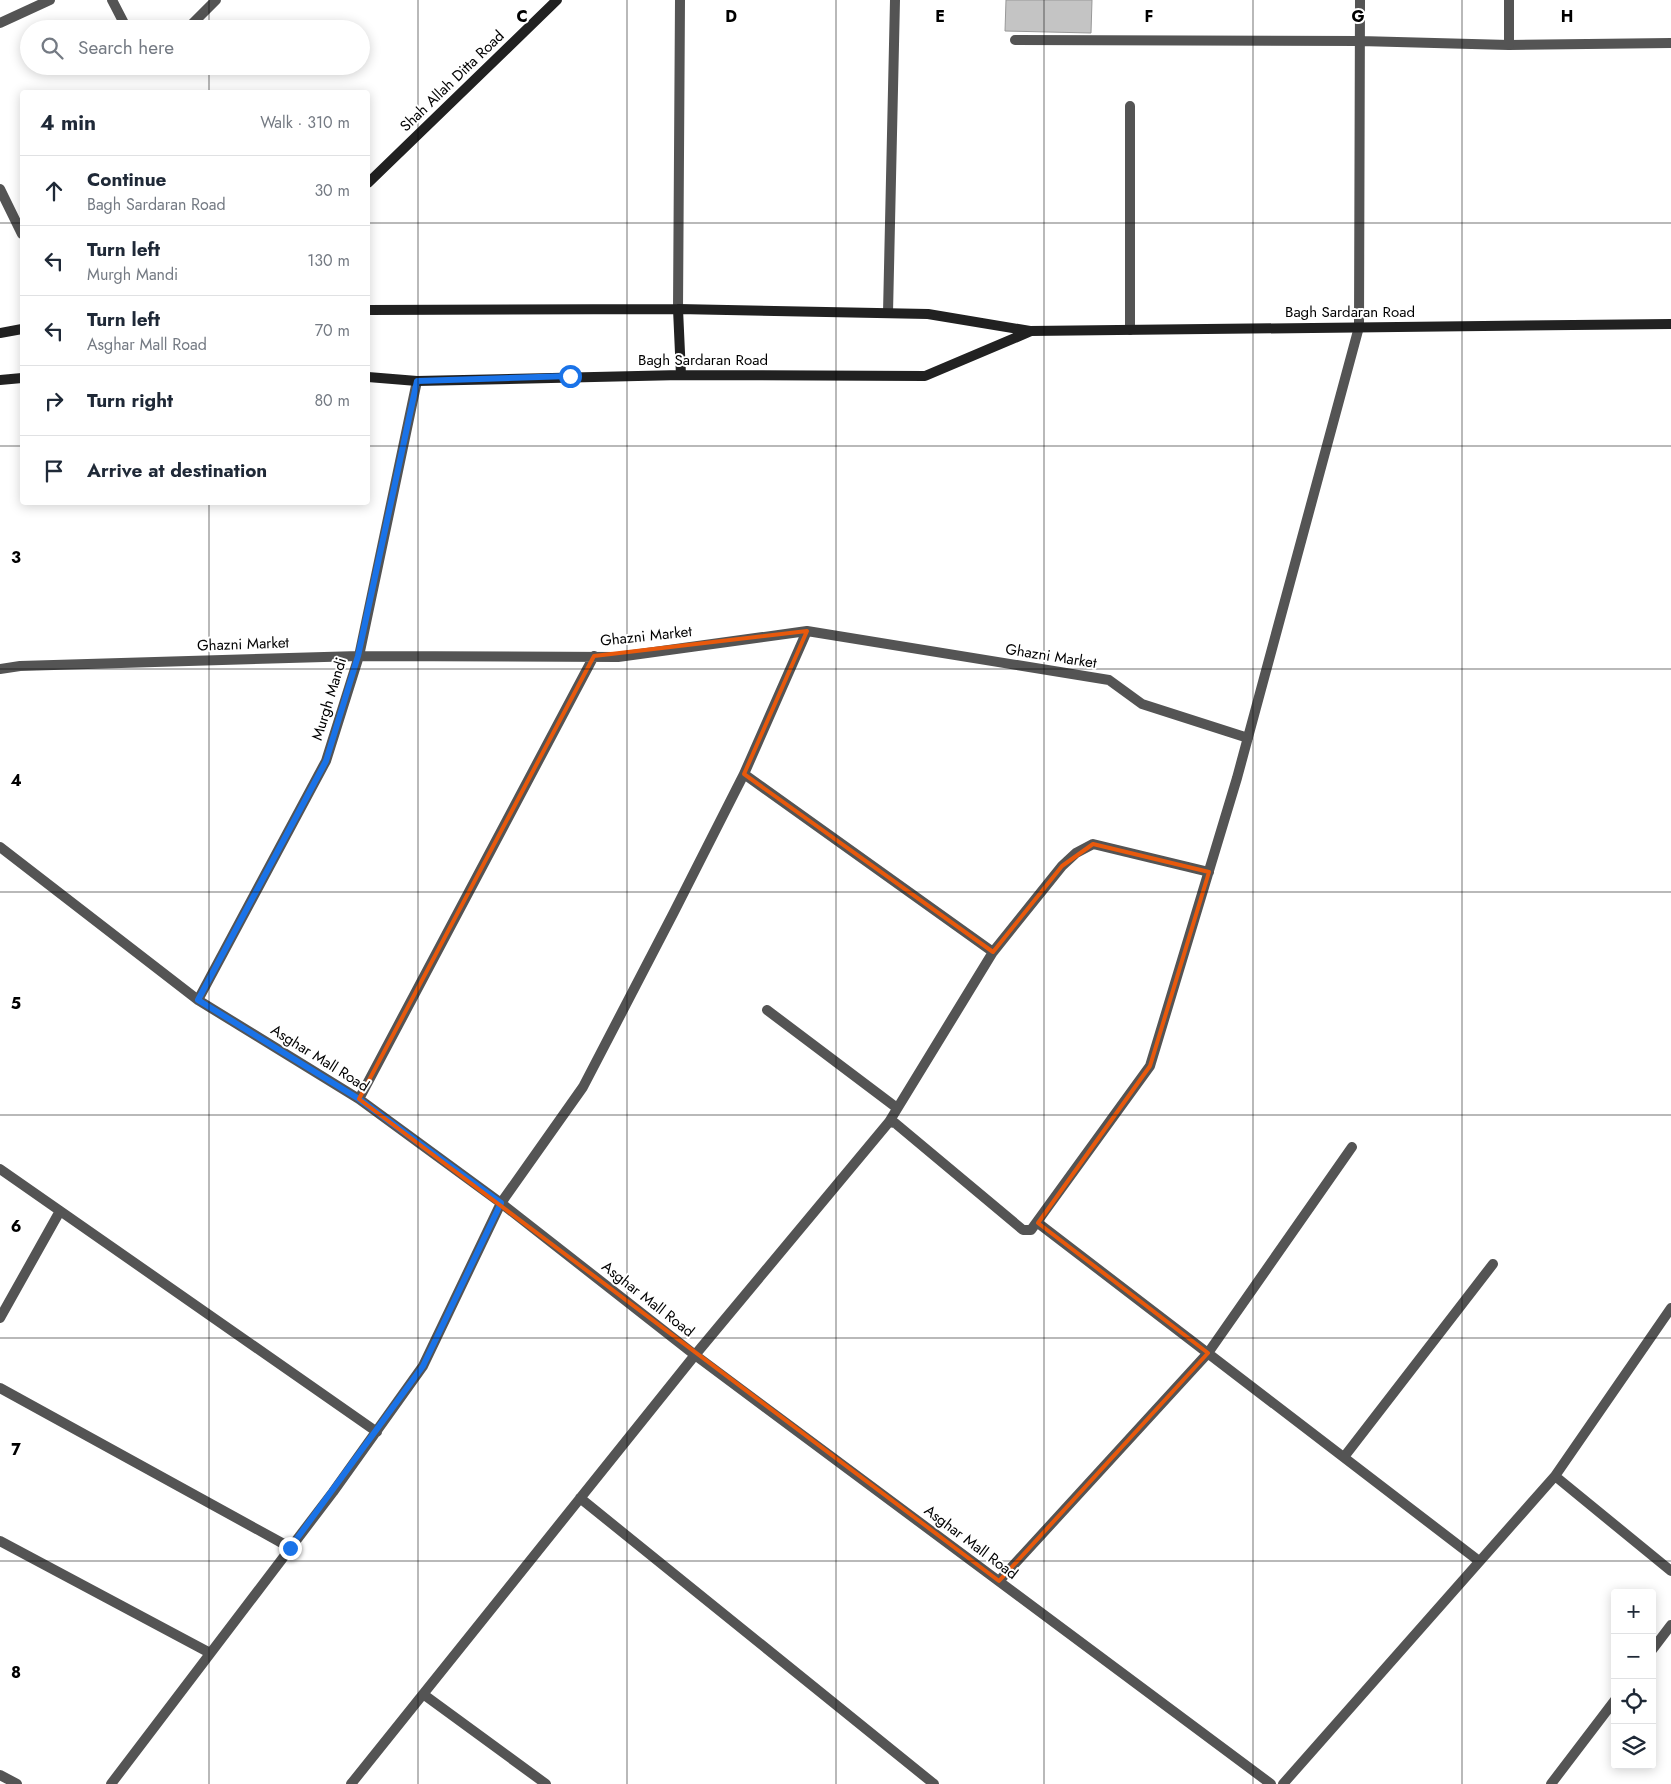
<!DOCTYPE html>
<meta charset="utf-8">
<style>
:root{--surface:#fff;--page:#f6f6f7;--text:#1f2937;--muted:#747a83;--line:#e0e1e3}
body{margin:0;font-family:Jost,sans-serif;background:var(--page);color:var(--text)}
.controls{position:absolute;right:15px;bottom:15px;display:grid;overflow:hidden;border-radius:5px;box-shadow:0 2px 12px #0003}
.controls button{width:45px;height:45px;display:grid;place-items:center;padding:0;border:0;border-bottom:1px solid var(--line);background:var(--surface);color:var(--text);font:25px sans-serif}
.stop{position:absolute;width:15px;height:15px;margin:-11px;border:4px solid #1a73e8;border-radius:50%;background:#fff}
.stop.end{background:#1a73e8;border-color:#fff;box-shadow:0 1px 5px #0008}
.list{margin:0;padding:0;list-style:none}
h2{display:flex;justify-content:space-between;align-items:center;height:65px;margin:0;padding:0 20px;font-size:21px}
h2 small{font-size:16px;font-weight:400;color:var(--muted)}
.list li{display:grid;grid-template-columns:32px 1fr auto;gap:15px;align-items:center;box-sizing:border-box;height:70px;padding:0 20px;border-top:1px solid var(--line)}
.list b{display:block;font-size:19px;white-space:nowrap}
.list p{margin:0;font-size:16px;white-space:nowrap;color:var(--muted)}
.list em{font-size:16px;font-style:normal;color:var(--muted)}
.icon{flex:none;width:28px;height:28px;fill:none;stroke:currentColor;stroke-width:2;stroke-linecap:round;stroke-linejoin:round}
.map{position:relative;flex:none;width:1671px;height:1784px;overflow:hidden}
.search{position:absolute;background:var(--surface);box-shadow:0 2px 12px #0003;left:20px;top:20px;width:350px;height:55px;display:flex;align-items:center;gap:12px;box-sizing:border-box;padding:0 18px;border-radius:28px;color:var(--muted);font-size:19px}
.panel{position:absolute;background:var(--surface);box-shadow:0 2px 12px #0003;left:20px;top:90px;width:350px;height:415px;border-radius:5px}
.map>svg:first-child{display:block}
.building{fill:#c4c4c4;stroke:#989898}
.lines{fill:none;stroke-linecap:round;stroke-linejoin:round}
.lane{stroke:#545454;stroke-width:10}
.street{stroke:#545454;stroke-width:10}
.secondary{stroke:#212121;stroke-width:10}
.route{stroke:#1a73e8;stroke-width:6}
.marked{fill:none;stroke:#e8590c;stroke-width:4;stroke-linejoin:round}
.grid{fill:none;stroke:#000;stroke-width:1;stroke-opacity:0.55}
.labels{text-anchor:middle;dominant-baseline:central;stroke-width:4;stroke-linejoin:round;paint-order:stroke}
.street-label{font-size:15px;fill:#000;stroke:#fff}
.grid-label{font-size:16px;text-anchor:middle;font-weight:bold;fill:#000;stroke:#fff;stroke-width:4;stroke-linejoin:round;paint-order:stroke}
</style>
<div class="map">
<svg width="1671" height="1784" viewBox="0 0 1671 1784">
<rect width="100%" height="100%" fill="#fff"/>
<path class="building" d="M 1006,0 L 1092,0 L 1091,33 L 1005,31 Z"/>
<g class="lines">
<path class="lane" d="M 112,0 L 127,29
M 0,23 L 50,0
M 187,29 L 216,0
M 1509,45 L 1671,43
M 146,66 L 147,69 L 150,66
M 0,189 L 22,234"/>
<path class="street" d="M 1015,40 L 1360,41 L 1509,45 L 1509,0
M 678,309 L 680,0
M 888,313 L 895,0
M 1130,330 L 1130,106
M 0,669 L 20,666 L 359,656 L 618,657 L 807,631 L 1109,680 L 1142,704 L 1248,738
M 744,774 L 993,952
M 0,847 L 198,1000 L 359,1099 L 501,1203 L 695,1355 L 1271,1784
M 198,1000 L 326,761 L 359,656 L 417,381
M 767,1010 L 897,1108
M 359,1099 L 594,656
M 889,1122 L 895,1123 L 1023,1230 L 1031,1230 L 1150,1066 L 1237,778 L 1359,327 L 1360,0
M 0,1169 L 377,1432
M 1038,1223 L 1479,1561
M 0,1318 L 60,1211
M 0,1388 L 291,1548
M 1344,1457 L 1493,1264
M 1555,1476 L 1671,1571
M 580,1498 L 934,1784
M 0,1541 L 210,1653
M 999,1581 L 1208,1353 L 1352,1147
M 1652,1650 L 1671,1625
M 423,1694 L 546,1784
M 0,1775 L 17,1784
M 111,1784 L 333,1492 L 423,1366 L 501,1203 L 583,1087 L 674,912 L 744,774 L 807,631
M 351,1784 L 695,1355 L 889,1122 L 993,952 L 1062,866 L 1076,853 L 1093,844 L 1209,872
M 1283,1784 L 1555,1476 L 1671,1308
M 1551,1784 L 1615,1700"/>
<path class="secondary" d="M 368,183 L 557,0
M 678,309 L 681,375
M 368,310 L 678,309 L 928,314 L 1030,331 L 1671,324
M 0,333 L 22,329
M 368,377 L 417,381 L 681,375 L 925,376 L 1029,332
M 0,380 L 22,378"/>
</g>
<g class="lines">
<path class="route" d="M 290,1548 L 423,1366 L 501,1203 L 359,1099 L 198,1000 L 326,761 L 358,656 L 417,381 L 570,376"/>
</g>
<path class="marked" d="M 807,631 L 744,774 L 993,952 L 1062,866 L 1093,844 L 1209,872 L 1150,1066 L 1038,1223 L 1208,1353 L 999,1581 L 359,1099 L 594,656 Z"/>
<path class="grid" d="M 209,0 L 209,29M 418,0 L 418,1784M 627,0 L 627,1784M 836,0 L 836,1784M 1044,0 L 1044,1784M 1253,0 L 1253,1784M 1462,0 L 1462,1784M 209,66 L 209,92M 0,223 L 22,223M 368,223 L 1671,223M 0,446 L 22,446M 368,446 L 1671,446M 209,502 L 209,1784M 0,669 L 1671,669M 0,892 L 1671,892M 0,1115 L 1671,1115M 0,1338 L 1671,1338M 0,1561 L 1671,1561"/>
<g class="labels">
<g class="street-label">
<text transform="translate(452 81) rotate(-44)">Shah Allah Ditta Road</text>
<text x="1350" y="312">Bagh Sardaran Road</text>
<text x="703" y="360">Bagh Sardaran Road</text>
<text transform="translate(646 636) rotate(-6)">Ghazni Market</text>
<text transform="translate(243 644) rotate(-2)">Ghazni Market</text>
<text transform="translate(1051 656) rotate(9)">Ghazni Market</text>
<text transform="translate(329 699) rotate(-73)">Murgh Mandi</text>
<text transform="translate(320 1058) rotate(32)">Asghar Mall Road</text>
<text transform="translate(648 1299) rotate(38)">Asghar Mall Road</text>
<text transform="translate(971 1542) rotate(37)">Asghar Mall Road</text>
</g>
</g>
<g class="grid-label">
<text x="522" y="22">C</text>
<text x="731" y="22">D</text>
<text x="940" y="22">E</text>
<text x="1149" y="22">F</text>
<text x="1358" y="22">G</text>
<text x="1567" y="22">H</text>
<text x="16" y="563">3</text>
<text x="16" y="786">4</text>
<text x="16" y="1009">5</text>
<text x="16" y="1232">6</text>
<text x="16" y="1455">7</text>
<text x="16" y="1678">8</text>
</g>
</svg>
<div class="controls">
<button>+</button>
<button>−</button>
<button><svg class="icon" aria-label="locate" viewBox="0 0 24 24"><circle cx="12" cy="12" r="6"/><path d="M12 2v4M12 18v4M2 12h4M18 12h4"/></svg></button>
<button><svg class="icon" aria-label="layers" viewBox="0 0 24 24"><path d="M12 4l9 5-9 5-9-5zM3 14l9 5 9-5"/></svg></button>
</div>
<div class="stop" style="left:570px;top:376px"></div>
<div class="stop end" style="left:290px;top:1548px"></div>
<div class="search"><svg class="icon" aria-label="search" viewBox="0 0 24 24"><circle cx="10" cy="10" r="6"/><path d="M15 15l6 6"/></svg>Search here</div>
<section class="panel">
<h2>4 min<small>Walk · 310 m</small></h2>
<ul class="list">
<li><svg class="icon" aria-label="ahead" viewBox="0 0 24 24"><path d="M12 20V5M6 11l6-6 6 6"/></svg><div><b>Continue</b><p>Bagh Sardaran Road</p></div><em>30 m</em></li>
<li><svg class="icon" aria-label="left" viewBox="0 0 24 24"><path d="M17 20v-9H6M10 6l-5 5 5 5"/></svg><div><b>Turn left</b><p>Murgh Mandi</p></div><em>130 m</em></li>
<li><svg class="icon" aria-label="left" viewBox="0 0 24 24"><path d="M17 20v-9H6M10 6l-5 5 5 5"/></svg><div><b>Turn left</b><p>Asghar Mall Road</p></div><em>70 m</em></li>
<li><svg class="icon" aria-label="right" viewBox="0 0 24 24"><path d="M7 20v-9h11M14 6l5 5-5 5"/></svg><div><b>Turn right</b></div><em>80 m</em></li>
<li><svg class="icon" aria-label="arrive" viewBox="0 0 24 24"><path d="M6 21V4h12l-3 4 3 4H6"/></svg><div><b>Arrive at destination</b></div></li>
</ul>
</section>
</div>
